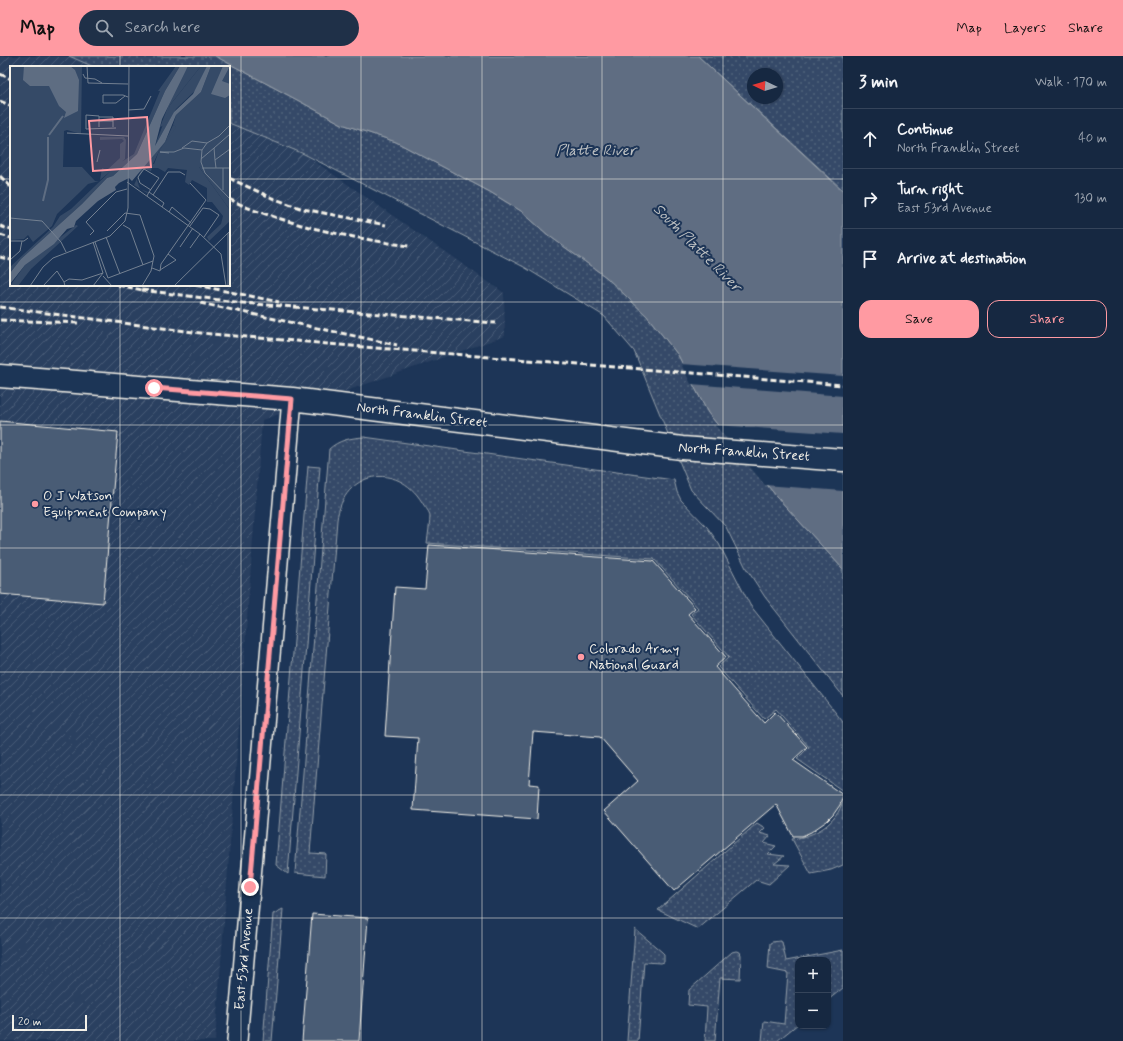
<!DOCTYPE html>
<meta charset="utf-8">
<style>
:root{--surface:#162841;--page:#1f3048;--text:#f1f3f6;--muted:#9ea6b1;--line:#35445a;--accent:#ff9aa2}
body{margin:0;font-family:Mynerve,sans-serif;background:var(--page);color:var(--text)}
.controls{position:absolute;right:12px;bottom:12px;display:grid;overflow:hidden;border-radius:8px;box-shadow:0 1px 3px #0004}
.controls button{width:36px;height:36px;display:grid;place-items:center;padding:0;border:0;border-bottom:1px solid var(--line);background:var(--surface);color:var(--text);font:20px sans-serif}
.compass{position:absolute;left:747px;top:12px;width:36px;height:36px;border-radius:50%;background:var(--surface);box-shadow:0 1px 3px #0004;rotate:274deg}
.scale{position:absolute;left:12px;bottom:10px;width:75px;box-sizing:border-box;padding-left:4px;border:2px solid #f4f1e8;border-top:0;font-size:11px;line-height:14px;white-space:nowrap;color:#f4f1e8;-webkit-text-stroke:3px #1d3557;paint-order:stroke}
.stop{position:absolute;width:12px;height:12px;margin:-9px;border:3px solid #ff9aa2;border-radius:50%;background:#fff}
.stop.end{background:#ff9aa2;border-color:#fff;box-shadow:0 1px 4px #0008}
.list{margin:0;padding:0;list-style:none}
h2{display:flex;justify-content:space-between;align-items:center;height:52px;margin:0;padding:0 16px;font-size:17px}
h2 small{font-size:13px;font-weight:400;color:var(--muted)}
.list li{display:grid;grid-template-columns:26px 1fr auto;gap:12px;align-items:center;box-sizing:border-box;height:60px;padding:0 16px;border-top:1px solid var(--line)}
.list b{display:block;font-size:15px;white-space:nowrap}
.list p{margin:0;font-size:13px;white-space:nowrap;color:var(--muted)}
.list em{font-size:13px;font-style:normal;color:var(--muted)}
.actions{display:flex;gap:8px;padding:12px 16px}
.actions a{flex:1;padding:9px 0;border:1px solid var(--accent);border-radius:12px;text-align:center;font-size:14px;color:var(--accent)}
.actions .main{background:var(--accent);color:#111}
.icon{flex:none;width:22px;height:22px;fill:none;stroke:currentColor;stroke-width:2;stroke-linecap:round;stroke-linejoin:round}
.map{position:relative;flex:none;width:843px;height:985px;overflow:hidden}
header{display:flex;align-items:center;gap:24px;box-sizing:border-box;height:56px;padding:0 20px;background:var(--accent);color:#111}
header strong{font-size:19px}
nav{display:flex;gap:22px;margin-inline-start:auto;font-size:14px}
.search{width:280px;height:36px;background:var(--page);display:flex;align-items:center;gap:10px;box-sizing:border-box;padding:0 14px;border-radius:22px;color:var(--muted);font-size:15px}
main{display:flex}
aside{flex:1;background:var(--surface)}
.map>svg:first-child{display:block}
.industrial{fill:url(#industrial-furrows)}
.grass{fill:url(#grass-dots);stroke:#949ea8;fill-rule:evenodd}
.water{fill:#5e6d82;stroke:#9aa2ab}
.pier{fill:#1d3557}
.building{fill:#485b74;stroke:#f4f1e8}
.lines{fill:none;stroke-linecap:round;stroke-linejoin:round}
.minor-casing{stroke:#f4f1e8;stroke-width:22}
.tertiary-casing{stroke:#f4f1e8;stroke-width:25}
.minor{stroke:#1d3557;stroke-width:19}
.tertiary{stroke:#1d3557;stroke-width:22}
.rail{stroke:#f4f1e8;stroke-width:3;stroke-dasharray:6 3;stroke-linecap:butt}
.route{stroke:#ff9aa2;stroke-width:5}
.grid{fill:none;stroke:#f4f1e8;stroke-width:1;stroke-opacity:0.55}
.poi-dot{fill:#ff9aa2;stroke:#1d3557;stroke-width:1.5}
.labels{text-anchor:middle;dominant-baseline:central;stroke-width:4;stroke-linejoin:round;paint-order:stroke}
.street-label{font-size:14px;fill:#f4f1e8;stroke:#1d3557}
.poi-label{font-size:14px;fill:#f4f1e8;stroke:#1d3557;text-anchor:start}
.water-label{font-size:15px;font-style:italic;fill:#c0c3c4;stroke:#1d3557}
.inset-river{fill:none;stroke:#5e6d82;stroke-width:2}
.inset-road{fill:none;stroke:#738091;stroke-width:1}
.view{fill:#ff9aa2;fill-opacity:0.15;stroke:#ff9aa2;stroke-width:2}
.inset-edge{fill:none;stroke:#f4f1e8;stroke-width:2}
</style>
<header>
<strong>Map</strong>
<div class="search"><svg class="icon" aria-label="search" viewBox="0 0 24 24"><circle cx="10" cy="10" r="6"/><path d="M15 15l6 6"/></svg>Search here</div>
<nav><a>Map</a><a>Layers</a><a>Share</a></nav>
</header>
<main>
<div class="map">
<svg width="843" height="985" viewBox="0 0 843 985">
<defs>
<pattern id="industrial-furrows" width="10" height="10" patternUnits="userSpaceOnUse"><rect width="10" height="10" fill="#2a4060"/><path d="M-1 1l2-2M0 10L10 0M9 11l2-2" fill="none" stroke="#4a5c77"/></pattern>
<pattern id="grass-dots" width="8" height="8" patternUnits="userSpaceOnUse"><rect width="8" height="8" fill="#354a67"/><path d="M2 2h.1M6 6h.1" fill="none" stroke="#53657d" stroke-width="1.8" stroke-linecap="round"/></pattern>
</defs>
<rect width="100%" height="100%" fill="#1d3557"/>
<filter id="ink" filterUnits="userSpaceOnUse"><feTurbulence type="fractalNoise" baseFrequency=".025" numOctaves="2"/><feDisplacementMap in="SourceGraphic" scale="8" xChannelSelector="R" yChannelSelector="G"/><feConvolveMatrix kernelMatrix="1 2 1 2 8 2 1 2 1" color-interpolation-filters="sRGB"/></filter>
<g filter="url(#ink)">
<path class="industrial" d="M 0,0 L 69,0 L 94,11 L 11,11 L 11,229 L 229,229 L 229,67 L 304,98 L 504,237 L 505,280 L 262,364 L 215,985 L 0,985 Z"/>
<path class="grass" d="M 69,0 L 215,0 L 342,68 L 396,86 L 490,136 L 521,155 L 548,179 L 606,221 L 647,260 L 678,299 L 708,357 L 777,441 L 843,513 L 843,640 L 765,541 L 746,512 L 726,471 L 691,434 L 634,295 L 604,260 L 524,211 L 304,98 L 229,67 L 229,11 L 94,11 Z
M 698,0 L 843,0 L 843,134 ZM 753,18 L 777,18 L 777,42 L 753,42 Z
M 364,381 L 674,424 L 677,436 L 681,444 L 707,471 L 719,488 L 750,549 L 843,666 L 843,735 L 797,703 L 809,691 L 776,653 L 764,663 L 718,611 L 729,601 L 691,558 L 698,552 L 654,503 L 427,487 C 428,479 430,467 430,459 C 429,455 424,450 422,446 C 397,405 343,415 337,464 L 310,797 L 326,798 L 325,820 L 295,817 L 329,393 C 339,384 350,382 364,381 Z
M 308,410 L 320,411 L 288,818 L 276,809 Z
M 843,744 L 843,809 L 831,814 L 811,818 L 792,783 C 815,780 837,768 843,744 Z
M 757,767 L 765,772 L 760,777 L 770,780 L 764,787 L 776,790 L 768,798 L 784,800 L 774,808 L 790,809 L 769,828 L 756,824 L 698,873 L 658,854 Z
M 283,853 L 272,985 L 263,985 L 273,858 Z
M 635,873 L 662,896 L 664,898 L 664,906 L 661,907 L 644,906 L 638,985 L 627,985 Z
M 780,885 L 782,886 L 786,905 L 843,894 L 843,932 L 828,944 L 828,904 L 798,904 L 798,968 L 777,985 L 762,985 L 764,965 L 784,968 L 788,917 L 768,913 L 770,887 L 772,886 Z
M 736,895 L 740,896 L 741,899 L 740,923 L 720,922 L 715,985 L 705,985 L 707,951 L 688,949 L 689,934 L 732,896 Z"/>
<path class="water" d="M 215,0 L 698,0 L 843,135 L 843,513 L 777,441 L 708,357 L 678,299 L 647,260 L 606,221 L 548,179 L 521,155 L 490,136 L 396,86 L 342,68 Z"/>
<path class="pier" d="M 681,308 L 843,320 L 843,340 L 691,328 Z
M 715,369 L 843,378 L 843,435 L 765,429 Z"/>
<path class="building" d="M 0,365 L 118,376 L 103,547 L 0,538 Z
M 429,489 L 653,505 L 695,552 L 688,558 L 726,601 L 715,611 L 764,667 L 775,656 L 807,691 L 793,704 L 843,739 L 840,749 L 833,759 L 827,765 L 811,776 L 802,780 L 793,780 L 776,748 L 674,835 L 604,755 L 638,725 L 600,681 L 533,676 L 529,728 L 539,729 L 537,763 L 413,754 L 418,682 L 385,680 L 395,531 L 425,533 Z
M 312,858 L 368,862 L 359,985 L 302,985 Z"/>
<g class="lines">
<defs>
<path id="minor" d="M 237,985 L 292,343"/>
<path id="tertiary" d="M 0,320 L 292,343 L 682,392 L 843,404"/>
</defs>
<use href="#minor" class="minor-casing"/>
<use href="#tertiary" class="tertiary-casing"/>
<use href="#minor" class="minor"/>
<use href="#tertiary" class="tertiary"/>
<path class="rail" d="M 0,18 L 11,23
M 0,45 L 11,50
M 0,120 L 11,131
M 229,122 L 272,142 L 303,153 L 386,169
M 229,143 C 240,148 251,154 263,157 C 311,174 360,183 409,190
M 0,170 L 11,174
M 0,179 L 11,182
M 0,201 L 11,204
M 118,229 L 147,235
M 196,229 L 279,246
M 142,234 L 243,247 L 496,267
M 200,247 L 397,289
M 0,251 L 201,277 L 364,291 L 843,329
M 0,264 L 80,267"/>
</g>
</g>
<g class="lines" filter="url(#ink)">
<path class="route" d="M 154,332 L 292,343 L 250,831"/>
</g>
<path class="grid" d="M 120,0 L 120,11M 241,0 L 241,985M 361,0 L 361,985M 482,0 L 482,985M 602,0 L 602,985M 723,0 L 723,985M 0,123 L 11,123M 229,123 L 843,123M 120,229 L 120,985M 0,246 L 843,246M 0,369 L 843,369M 0,492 L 843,492M 0,616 L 843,616M 0,739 L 843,739M 0,862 L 843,862"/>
<g class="poi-dot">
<circle cx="35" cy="448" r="4"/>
<circle cx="581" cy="601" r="4"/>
</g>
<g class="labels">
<g class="street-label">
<text transform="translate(422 359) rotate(7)">North Franklin Street</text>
<text transform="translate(744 396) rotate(4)">North Franklin Street</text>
<text transform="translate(244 903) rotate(-85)">East 53rd Avenue</text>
</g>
<g class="poi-label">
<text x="43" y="440">O J Watson<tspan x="43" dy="16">Equipment Company</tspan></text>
<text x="589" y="593">Colorado Army<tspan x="589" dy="16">National Guard</tspan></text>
</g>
<g class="water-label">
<text x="596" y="95">Platte River</text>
<text transform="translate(697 192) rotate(45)">South Platte River</text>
</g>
</g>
<g transform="translate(10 10)">
<rect width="220" height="220" fill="#1d3557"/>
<path d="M 166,0 L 170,0 L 155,25 L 127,88 L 103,110 L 97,112 L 72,138 L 11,193 L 0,207 L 0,201 L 43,161 L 50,150 L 61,143 L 108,98 L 124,88 L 150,25 L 148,25 ZM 191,0 L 197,0 L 189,21 L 166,43 L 145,80 L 160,39 ZM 163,59 L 167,61 L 149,85 L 143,98 L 189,101 L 220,144 L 220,155 L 199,175 L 197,171 L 211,158 L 213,150 L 202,136 L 197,136 L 197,122 L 182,114 L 179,119 L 175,116 L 177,104 L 158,102 L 155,106 L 148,102 L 142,102 L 141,105 L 134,103 L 127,114 L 130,123 L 138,126 L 137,127 L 124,119 L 132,102 L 155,76 ZM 90,71 L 114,71 L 116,74 L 115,93 L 90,114 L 92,102 L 97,104 L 110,92 L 110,78 L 114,75 L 112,73 L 90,74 Z" fill="#354a67"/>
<path d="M 178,0 L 191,0 L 160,39 L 155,59 L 150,61 L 167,18 Z" fill="#354a67"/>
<path d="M 201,0 L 220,0 L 220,144 L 189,101 L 143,101 L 149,85 L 166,61 L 163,59 L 166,49 L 191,26 Z" fill="#354a67"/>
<path d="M 0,0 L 72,0 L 71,68 L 57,64 L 54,65 L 53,101 L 72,101 L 85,115 L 89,115 L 78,118 L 70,126 L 47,148 L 42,160 L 23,176 L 18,169 L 14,173 L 0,174 ZM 66,159 L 68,160 L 21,203 L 8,220 L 0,220 L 15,199 Z" fill="#354a67"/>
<path d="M 14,0 L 60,0 L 65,4 L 69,14 L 68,45 L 54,52 L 56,46 L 49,40 L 39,20 L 20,20 L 13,14 ZM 170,0 L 178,0 L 152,53 L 145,80 L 164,46 L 183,28 L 197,0 L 201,0 L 191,26 L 166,49 L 155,76 L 122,115 L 119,112 L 109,117 L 105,121 L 106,124 L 88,135 L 66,155 L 64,161 L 57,163 L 44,178 L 15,199 L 0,218 L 0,207 L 11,193 L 72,138 L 97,112 L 103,110 L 127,88 L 155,25 ZM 213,0 L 220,0 L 212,15 L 220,18 L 220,29 L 215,32 L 201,28 Z" fill="#5e6d82"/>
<path class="inset-river" d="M 39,69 L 53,50M 33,135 L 38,114 L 38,71"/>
<path class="inset-road" d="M 77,0 L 78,17 L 118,18M 78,0 L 92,0M 73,8 L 75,12 L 85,13 L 92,17M 115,30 L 106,37 L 93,37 L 93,29 L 113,29 L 118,31M 118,44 L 134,43 L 141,30M 89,51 L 103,51 L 103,61M 89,55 L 103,55M 220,59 L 209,70 L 197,77 L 192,84 L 191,96 L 195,107 L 220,133M 89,61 L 89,50 L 76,49 L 76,63 L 106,62M 57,67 L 118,70M 172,82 L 182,75 L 197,77M 159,87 L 150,86 L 164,86 L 174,82 L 192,84M 191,93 L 204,82M 205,94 L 204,82 L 220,68M 87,96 L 90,84M 192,102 L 220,102M 206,102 L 205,94 L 220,83M 117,116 L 190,168 L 211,188 L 216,220M 213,124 L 213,102M 139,126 L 149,112 L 134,103 L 128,111 L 130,117 L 141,124M 143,129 L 158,106 L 170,106 L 175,109M 137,130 L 139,126 L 154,137 L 152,141M 159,146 L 162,141 L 181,157M 0,152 L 32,155 L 51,176 L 56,186M 113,159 L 120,163 L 133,199M 180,160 L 193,142 L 200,143 L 209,149 L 194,171M 97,165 L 115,147 L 130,149 L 144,190 L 141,205 L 132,220M 218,167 L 218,220M 80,169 L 84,165 L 76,156 L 106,126 L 117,123M 96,171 L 110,208M 0,175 L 14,175 L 18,172M 83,176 L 93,207 L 83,220M 85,176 L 98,212 L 143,195M 170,181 L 183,162M 180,182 L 190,168M 0,194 L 10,185 L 12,175M 142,202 L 150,205 L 151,198 L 196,134 L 180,117M 150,204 L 166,194 L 158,188M 93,210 L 102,220M 20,220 L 33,201 L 43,192 L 100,170 L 115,155 L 118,142 L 119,0M 33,220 L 47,205 L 54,216M 55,220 L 54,216 L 59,213 L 72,214 L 93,207M 164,220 L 220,165"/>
<path class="view" d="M 137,51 L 141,101 L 83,105 L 79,55 Z"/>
<rect width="220" height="220" class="inset-edge"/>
</g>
</svg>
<div class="controls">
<button>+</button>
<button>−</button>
</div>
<svg class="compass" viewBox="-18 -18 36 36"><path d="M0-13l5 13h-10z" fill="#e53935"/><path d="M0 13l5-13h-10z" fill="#9ea6b1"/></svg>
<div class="scale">20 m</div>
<div class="stop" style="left:154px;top:332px"></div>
<div class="stop end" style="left:250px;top:831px"></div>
</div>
<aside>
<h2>3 min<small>Walk · 170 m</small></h2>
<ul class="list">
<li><svg class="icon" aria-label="ahead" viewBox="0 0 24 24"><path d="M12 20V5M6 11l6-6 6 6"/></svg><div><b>Continue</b><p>North Franklin Street</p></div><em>40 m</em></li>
<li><svg class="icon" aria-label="right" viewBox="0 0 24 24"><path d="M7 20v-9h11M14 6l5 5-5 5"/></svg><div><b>Turn right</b><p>East 53rd Avenue</p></div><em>130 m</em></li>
<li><svg class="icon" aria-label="arrive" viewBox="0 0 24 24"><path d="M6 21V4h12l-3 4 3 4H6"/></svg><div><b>Arrive at destination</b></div></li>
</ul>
<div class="actions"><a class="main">Save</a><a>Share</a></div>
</aside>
</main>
